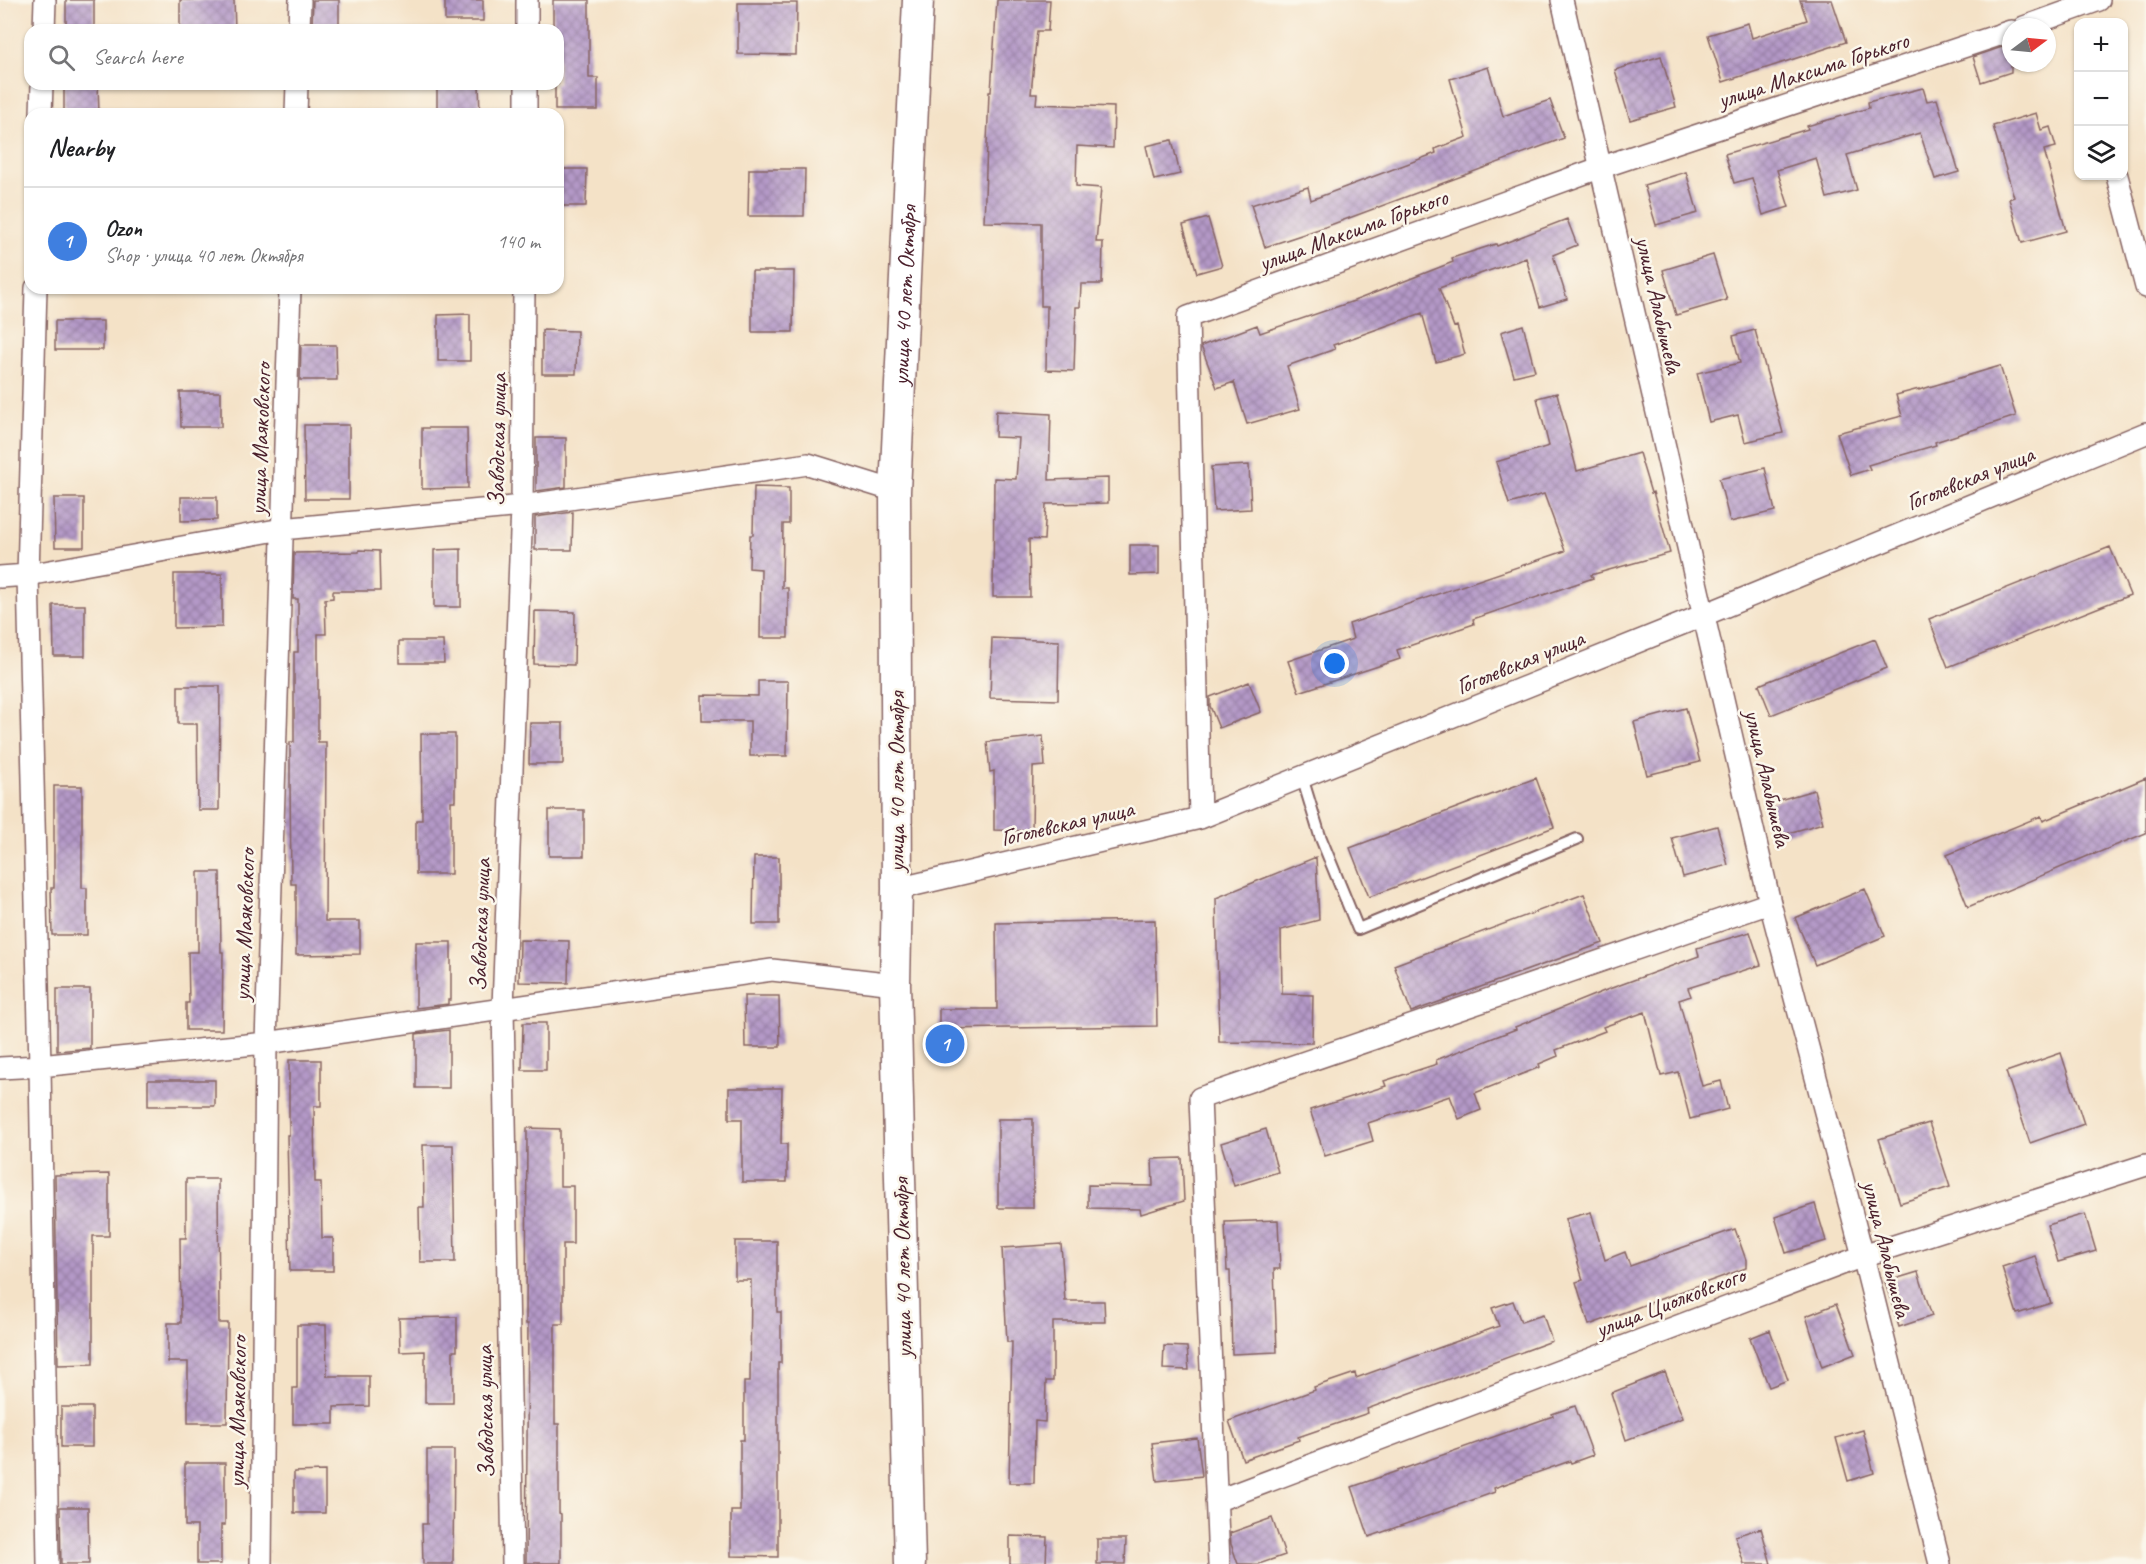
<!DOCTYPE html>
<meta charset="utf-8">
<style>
:root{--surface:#fff;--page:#f6f6f6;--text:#202124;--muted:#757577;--line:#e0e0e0;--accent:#d93025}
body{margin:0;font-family:Caveat,sans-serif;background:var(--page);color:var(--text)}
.controls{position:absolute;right:18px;top:18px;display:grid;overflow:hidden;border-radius:12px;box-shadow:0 2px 4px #0004}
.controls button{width:54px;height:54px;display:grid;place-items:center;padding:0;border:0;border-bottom:2px solid var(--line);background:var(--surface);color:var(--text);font:30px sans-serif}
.compass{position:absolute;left:2002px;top:18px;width:54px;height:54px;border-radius:50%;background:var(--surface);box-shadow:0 2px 4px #0004;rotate:74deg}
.you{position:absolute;left:1335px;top:664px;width:21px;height:21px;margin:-15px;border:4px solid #fff;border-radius:50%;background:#1a73e8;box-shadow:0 0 0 9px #1a73e833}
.badge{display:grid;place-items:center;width:39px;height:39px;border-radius:50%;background:var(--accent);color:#fff;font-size:20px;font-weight:700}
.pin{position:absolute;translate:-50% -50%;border:3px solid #fff;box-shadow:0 2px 6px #0006}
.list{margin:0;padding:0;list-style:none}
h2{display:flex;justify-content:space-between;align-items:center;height:78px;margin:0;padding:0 24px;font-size:26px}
h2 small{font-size:20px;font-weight:400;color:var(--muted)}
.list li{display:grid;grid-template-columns:39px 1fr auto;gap:18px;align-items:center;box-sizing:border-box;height:108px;padding:0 24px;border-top:2px solid var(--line)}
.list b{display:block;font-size:22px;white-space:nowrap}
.list p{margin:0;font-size:20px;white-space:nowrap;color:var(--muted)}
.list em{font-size:20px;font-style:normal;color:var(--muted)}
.icon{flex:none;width:33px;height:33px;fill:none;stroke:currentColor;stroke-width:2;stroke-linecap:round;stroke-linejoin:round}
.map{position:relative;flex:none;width:2146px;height:1564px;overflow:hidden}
.search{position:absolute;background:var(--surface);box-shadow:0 2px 4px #0004;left:24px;top:24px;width:540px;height:66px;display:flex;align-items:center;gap:15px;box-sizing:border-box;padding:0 21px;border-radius:18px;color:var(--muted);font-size:22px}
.panel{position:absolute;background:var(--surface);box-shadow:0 2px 4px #0004;left:24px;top:108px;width:540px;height:186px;border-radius:18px}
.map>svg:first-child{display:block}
.building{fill:url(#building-cross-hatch)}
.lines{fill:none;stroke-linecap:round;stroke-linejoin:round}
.lane-casing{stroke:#866362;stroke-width:14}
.street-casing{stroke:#866362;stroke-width:24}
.secondary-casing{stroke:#866362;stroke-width:33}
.lane{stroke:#fff;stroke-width:10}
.street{stroke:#fff;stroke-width:21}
.secondary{stroke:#fff;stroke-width:30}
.labels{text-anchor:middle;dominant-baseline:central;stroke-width:5;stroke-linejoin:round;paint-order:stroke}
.street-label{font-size:24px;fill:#4a1f2b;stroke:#fbf7ec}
</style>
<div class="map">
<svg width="2146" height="1564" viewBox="0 0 2146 1564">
<defs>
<pattern id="building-cross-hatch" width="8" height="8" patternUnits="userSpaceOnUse" patternTransform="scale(1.5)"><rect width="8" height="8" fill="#b499c7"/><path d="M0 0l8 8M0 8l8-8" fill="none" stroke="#947ca2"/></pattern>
</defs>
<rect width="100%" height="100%" fill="#fbf7ec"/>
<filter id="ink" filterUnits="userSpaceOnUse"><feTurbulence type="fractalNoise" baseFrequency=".0167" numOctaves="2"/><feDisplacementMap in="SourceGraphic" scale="12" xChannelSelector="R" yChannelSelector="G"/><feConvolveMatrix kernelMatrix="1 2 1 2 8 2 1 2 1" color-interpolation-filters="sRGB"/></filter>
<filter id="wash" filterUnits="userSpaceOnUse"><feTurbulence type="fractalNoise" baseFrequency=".008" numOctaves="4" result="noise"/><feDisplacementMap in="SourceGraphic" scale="24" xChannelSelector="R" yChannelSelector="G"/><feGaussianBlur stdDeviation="1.35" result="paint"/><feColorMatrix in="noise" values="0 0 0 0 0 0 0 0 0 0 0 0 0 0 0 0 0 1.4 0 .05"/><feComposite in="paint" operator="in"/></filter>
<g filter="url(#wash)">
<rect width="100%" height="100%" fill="#f4e2c7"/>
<g id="blocks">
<path class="building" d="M 66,0 L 94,0 L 94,30 L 66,30 Z
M 180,0 L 234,0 L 235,29 L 180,30 Z
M 313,0 L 339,0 L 339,25 L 312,25 Z
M 445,0 L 483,0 L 483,21 L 445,21 Z
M 553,0 L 589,0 L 589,78 L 598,78 L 598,110 L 555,110 L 555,84 L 558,84 L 558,30 L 553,30 Z
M 997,0 L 1050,0 L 1048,31 L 1037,31 L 1031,94 L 1037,94 L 1036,104 L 1114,107 L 1113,148 L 1077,146 L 1076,186 L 1101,188 L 1096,242 L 1103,242 L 1102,284 L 1081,284 L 1080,307 L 1076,307 L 1074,371 L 1046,370 L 1047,306 L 1041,306 L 1041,223 L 984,222 L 989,92 L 991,92 Z
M 1800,0 L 1832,0 L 1846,42 L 1723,82 L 1708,35 L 1748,23 L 1752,38 L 1807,20 Z
M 738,3 L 797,3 L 796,55 L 738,54 Z
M 2011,44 L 2011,72 L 1981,82 L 1973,57 Z
M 1661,56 L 1676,107 L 1630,120 L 1615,70 Z
M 1488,67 L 1503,116 L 1550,100 L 1564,138 L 1325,227 L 1265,247 L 1251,205 L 1308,187 L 1311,200 L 1436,153 L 1435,149 L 1467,137 L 1450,79 Z
M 64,84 L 98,84 L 99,114 L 64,114 Z
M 437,84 L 479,84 L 480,114 L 437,114 Z
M 1923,88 L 1927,101 L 1937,99 L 1959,172 L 1935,179 L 1920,133 L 1867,148 L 1867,149 L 1847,155 L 1857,190 L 1827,198 L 1816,158 L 1777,170 L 1789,207 L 1763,215 L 1752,178 L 1734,183 L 1725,154 L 1808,129 L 1807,126 L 1869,108 L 1868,102 Z
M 2036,113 L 2041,130 L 2050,127 L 2056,147 L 2044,150 L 2066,231 L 2022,243 L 2009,199 L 2014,197 L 1993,126 Z
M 1172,140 L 1180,174 L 1154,180 L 1146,146 Z
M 558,169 L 587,169 L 586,206 L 558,206 Z
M 749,169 L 805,169 L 804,216 L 748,216 Z
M 1686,172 L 1698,213 L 1656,225 L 1644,185 Z
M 1208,218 L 1222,266 L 1197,273 L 1183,225 Z
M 1567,219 L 1577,245 L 1553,255 L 1567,299 L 1540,307 L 1526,258 L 1439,288 L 1454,327 L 1457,326 L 1465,354 L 1436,362 L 1422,313 L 1333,345 L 1335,349 L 1287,366 L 1300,409 L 1247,424 L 1234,382 L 1217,388 L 1201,346 L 1257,325 L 1260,333 L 1354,301 L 1453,262 L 1452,258 L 1496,244 L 1497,246 Z
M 1713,255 L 1727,300 L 1676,315 L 1663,270 Z
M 752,271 L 794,271 L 793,332 L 752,332 Z
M 470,314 L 470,361 L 438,361 L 438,315 Z
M 55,321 L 103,321 L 103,350 L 55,350 Z
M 1523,325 L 1535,371 L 1514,376 L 1501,332 Z
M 542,330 L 577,331 L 576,374 L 542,374 Z
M 1755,330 L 1783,433 L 1745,442 L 1738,415 L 1709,422 L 1697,373 L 1740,363 L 1733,336 Z
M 301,345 L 336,345 L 337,380 L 300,380 Z
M 2000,366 L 2016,416 L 1935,442 L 1936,445 L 1868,465 L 1870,469 L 1851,475 L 1837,433 L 1902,416 L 1896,395 L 1919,389 L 1919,390 Z
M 180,392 L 221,392 L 221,427 L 181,427 Z
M 1557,393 L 1577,471 L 1639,453 L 1651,493 L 1653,492 L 1670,553 L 1591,575 L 1593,578 L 1473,619 L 1474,624 L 1397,650 L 1400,659 L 1299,692 L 1288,661 L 1353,639 L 1349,624 L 1565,551 L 1544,494 L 1509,504 L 1496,462 L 1549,446 L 1537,398 Z
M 996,411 L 1051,414 L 1049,480 L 1108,478 L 1108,503 L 1046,504 L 1044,540 L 1029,539 L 1030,597 L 993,597 L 994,478 L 1016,479 L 1019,438 L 995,437 Z
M 304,425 L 349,425 L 349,499 L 305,499 Z
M 422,428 L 467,428 L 468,488 L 422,489 Z
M 536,438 L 566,438 L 566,487 L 536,491 Z
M 1249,465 L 1251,509 L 1214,511 L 1211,467 Z
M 1765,468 L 1775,511 L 1730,522 L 1719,479 Z
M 754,487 L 789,488 L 789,524 L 783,524 L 782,588 L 788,588 L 788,638 L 760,638 L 761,569 L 749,568 L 750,535 L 753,535 Z
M 181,497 L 217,497 L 217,520 L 181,521 Z
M 54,498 L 84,498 L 84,547 L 55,547 Z
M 573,512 L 572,550 L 535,550 L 535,517 Z
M 1130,545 L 1159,545 L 1159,574 L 1130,575 Z
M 2110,547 L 2130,595 L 1948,667 L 1929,619 Z
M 461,549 L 461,607 L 434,607 L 434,550 Z
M 359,550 L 379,551 L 380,591 L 333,591 L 333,598 L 325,599 L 326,634 L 318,634 L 318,742 L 326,742 L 325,921 L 360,921 L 360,954 L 296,955 L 296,884 L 291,884 L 290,781 L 290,742 L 294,742 L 294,652 L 298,652 L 298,599 L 293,599 L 294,553 L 359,552 Z
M 174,574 L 222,574 L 222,627 L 174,628 Z
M 53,605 L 85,605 L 85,656 L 54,656 Z
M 535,611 L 575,612 L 574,665 L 534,664 Z
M 992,638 L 1059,641 L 1058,700 L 990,698 Z
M 1875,639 L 1887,668 L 1771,715 L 1759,685 Z
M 399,641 L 443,641 L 444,663 L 399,663 Z
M 758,681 L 788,681 L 787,756 L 750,756 L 750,721 L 702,721 L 702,695 L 758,696 Z
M 1249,682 L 1261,712 L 1219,728 L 1210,706 L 1210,697 Z
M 178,686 L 220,686 L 219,810 L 198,810 L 197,724 L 178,724 Z
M 1686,708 L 1700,762 L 1647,775 L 1634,722 Z
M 530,723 L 563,723 L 563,764 L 529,764 Z
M 421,734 L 455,734 L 455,801 L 451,801 L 451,874 L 416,874 L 416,820 L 422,820 Z
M 1043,736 L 1045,766 L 1033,767 L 1032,831 L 994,830 L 994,771 L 990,772 L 987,742 Z
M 1536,778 L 1554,827 L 1369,897 L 1350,848 Z
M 2146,778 L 2146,833 L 2095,854 L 2095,853 L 1968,907 L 1947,855 L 2041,816 L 2043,821 Z
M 54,786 L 82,786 L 82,888 L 87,888 L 87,935 L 52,935 L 51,888 L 54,888 Z
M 1814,790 L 1823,823 L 1778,836 L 1769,803 Z
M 549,810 L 584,810 L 584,856 L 549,856 Z
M 1717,826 L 1728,865 L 1683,877 L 1672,838 Z
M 754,857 L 779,857 L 779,924 L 753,924 Z
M 1316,857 L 1319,920 L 1281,930 L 1282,994 L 1313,995 L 1312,1043 L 1219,1042 L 1216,898 Z
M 198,872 L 220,872 L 221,952 L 223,952 L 222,1030 L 186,1030 L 186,1003 L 189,1003 L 188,952 L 198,952 Z
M 1865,889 L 1885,936 L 1815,965 L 1795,918 Z
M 1584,894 L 1603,943 L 1411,1012 L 1394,965 Z
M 1155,920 L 1157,1026 L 939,1029 L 939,1009 L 997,1009 L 996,923 Z
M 1750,932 L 1761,965 L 1688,988 L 1691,996 L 1679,1000 L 1702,1086 L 1721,1081 L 1728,1109 L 1690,1119 L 1678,1072 L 1661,1076 L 1645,1012 L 1603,1027 L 1605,1031 L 1556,1050 L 1558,1056 L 1539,1064 L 1540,1067 L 1475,1093 L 1481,1110 L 1459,1119 L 1450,1096 L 1368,1123 L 1373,1141 L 1325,1156 L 1310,1110 L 1386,1086 L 1384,1081 L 1437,1064 L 1436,1060 L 1516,1029 L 1515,1027 L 1609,989 L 1699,956 L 1697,948 Z
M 520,940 L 569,941 L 568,983 L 519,982 Z
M 416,942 L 451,942 L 451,1000 L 448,1000 L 448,1004 L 416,1008 Z
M 57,989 L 90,989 L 90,1048 L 57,1051 Z
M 744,996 L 779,996 L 780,1047 L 745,1047 Z
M 523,1023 L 546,1023 L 546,1070 L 522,1070 Z
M 449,1030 L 449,1088 L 416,1088 L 416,1034 Z
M 2061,1053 L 2084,1124 L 2030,1143 L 2006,1072 Z
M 289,1060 L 321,1060 L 321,1106 L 314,1106 L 315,1182 L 321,1182 L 322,1238 L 333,1238 L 333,1271 L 290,1271 L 287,1135 L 289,1135 Z
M 148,1080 L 215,1080 L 215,1106 L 148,1106 Z
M 729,1088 L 782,1088 L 781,1144 L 787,1144 L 787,1182 L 742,1182 L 742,1119 L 729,1119 Z
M 998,1119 L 1033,1119 L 1033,1208 L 998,1208 Z
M 1929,1123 L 1950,1187 L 1900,1203 L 1879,1139 Z
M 527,1128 L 560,1129 L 560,1186 L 573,1186 L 573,1244 L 563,1244 L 563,1324 L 555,1324 L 555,1424 L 559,1424 L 559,1513 L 561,1514 L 561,1563 L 526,1563 L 528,1324 L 526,1324 Z
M 1266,1129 L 1278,1172 L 1234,1186 L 1221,1143 Z
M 423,1145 L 453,1145 L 455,1262 L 420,1262 L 419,1207 L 424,1207 Z
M 1182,1158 L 1184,1201 L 1141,1214 L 1140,1209 L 1088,1208 L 1088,1185 L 1153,1186 L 1152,1159 Z
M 109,1174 L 109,1236 L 93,1236 L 93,1364 L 58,1365 L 55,1175 Z
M 186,1179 L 218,1179 L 219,1323 L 228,1323 L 227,1423 L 188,1423 L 188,1362 L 168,1362 L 168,1323 L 181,1323 L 180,1238 L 186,1238 Z
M 1815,1204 L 1826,1241 L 1786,1253 L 1775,1217 Z
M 1591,1212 L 1605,1260 L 1625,1252 L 1630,1266 L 1735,1229 L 1746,1260 L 1746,1268 L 1589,1325 L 1576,1282 L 1583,1280 L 1565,1219 Z
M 2085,1214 L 2096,1251 L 2058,1262 L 2047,1225 Z
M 1278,1220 L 1280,1269 L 1274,1269 L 1277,1352 L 1232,1354 L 1230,1271 L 1227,1271 L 1225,1222 Z
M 735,1241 L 777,1241 L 777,1312 L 781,1312 L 781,1363 L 778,1363 L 778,1557 L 731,1556 L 731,1511 L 740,1511 L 740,1440 L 744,1440 L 744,1382 L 750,1382 L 751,1280 L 735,1280 Z
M 1061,1244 L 1065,1301 L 1104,1301 L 1105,1322 L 1053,1322 L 1053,1381 L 1046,1381 L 1045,1422 L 1035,1421 L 1034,1483 L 1009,1483 L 1012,1342 L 1007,1342 L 1002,1248 Z
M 2035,1256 L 2051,1303 L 2017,1314 L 2002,1267 Z
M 1918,1272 L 1932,1316 L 1899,1327 L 1885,1282 Z
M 1513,1301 L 1521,1322 L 1543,1315 L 1552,1341 L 1367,1409 L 1368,1413 L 1298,1437 L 1299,1440 L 1243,1460 L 1229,1421 L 1315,1390 L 1314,1387 L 1355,1373 L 1356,1378 L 1499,1326 L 1492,1308 Z
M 1836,1304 L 1855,1354 L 1822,1367 L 1806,1316 Z
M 457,1317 L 457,1351 L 453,1351 L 453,1403 L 425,1403 L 425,1351 L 400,1352 L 399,1318 Z
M 297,1325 L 326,1325 L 327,1376 L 369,1376 L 369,1406 L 334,1407 L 334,1424 L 293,1424 L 293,1388 L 297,1388 Z
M 1770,1330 L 1788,1380 L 1769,1387 L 1750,1338 Z
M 1164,1346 L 1187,1347 L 1189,1370 L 1163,1369 Z
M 1665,1372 L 1683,1418 L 1626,1440 L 1611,1393 Z
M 1575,1406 L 1593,1455 L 1571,1463 L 1570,1461 L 1494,1488 L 1495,1492 L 1369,1537 L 1352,1487 L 1553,1416 L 1552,1414 Z
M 61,1407 L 92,1407 L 92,1447 L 61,1447 Z
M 1863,1430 L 1874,1473 L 1848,1481 L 1836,1438 Z
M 1197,1438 L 1202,1476 L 1157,1481 L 1152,1443 Z
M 427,1450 L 454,1450 L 453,1564 L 423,1564 L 422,1524 L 427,1524 Z
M 185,1463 L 225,1463 L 225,1525 L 221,1525 L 221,1564 L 197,1564 L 197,1526 L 185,1526 Z
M 325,1471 L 325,1513 L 294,1513 L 294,1472 Z
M 60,1507 L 88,1507 L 89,1564 L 61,1564 Z
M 1272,1518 L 1285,1555 L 1259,1564 L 1238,1564 L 1231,1544 L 1230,1533 Z
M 1761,1528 L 1771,1564 L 1744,1564 L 1735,1536 Z
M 1010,1536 L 1047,1537 L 1046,1564 L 1010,1564 Z
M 1097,1539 L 1126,1539 L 1125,1564 L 1097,1564 Z"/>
</g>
</g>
<g filter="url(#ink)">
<use href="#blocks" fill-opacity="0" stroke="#866362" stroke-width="1.5"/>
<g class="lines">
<defs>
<path id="lane" d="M 1302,777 L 1320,836 L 1358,929 L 1577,839"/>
<path id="street" d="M 1562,0 L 1770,903 L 1863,1256 L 1940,1564
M 2024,27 L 2099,0
M 44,30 L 45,0
M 299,30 L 300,0
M 527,30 L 527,0
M 41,114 L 42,84
M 296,114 L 297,84
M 526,114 L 526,84
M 2117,176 L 2146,287
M 36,288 L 28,575 L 40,1066 L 48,1564
M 0,577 L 28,575 L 282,529 L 522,506 L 808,464 L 895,491
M 1200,818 L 1188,317 L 1602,167 L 2011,31
M 897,889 L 1200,818 L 1704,615 L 2146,433
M 0,1068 L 40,1066 L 266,1043 L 772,970 L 895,984
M 1216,1501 L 1863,1256 L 2146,1165
M 261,1564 L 266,1043 L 290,288
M 513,1564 L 503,1007 L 522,506 L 524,288
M 1219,1564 L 1200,1098 L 1770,903"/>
<g id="secondary">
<path id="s1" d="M 910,1564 L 895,984 L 897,889 L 895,491 L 918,0"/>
</g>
</defs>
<use href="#lane" class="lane-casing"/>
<use href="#street" class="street-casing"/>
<use href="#secondary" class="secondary-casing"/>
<use href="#lane" class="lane"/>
<use href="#street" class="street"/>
<use href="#secondary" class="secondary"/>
</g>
</g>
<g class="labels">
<g class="street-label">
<text transform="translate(1813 70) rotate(-18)">улица Максима Горького</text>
<text transform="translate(1353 230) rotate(-20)">улица Максима Горького</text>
<text stroke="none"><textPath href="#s1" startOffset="1269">улица 40 лет Октября</textPath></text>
<text transform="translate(1659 305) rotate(77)">улица Алабышева</text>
<text transform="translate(260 439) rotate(-88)">улица Маяковского</text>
<text transform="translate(497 440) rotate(-89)">Заводская улица</text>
<text transform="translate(1970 478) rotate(-22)">Гоголевская улица</text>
<text transform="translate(1520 662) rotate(-22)">Гоголевская улица</text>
<text transform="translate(1768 778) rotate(77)">улица Алабышева</text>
<text transform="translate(896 782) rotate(-90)">улица 40 лет Октября</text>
<text transform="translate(1067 823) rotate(-13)">Гоголевская улица</text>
<text transform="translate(244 925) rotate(-88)">улица Маяковского</text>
<text transform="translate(480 925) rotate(-88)">Заводская улица</text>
<text transform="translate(1887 1249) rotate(76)">улица Алабышева</text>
<text transform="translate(902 1268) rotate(-91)">улица 40 лет Октября</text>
<text transform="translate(1670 1302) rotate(-21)">улица Циолковского</text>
<text transform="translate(237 1412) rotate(-89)">улица Маяковского</text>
<text transform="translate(485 1412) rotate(-91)">Заводская улица</text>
</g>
</g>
</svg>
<div class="controls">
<button>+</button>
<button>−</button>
<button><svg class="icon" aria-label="layers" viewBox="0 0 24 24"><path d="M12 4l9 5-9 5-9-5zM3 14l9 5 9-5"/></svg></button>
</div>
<svg class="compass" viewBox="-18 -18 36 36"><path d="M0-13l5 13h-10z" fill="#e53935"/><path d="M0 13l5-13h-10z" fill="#757577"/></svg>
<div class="you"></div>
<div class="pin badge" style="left:945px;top:1044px;background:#3f7fe0">1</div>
<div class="search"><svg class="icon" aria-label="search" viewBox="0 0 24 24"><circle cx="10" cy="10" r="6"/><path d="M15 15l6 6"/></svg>Search here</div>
<section class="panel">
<h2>Nearby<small></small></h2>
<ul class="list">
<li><span class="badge" style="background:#3f7fe0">1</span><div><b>Ozon</b><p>Shop · улица 40 лет Октября</p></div><em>140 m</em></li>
</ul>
</section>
</div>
